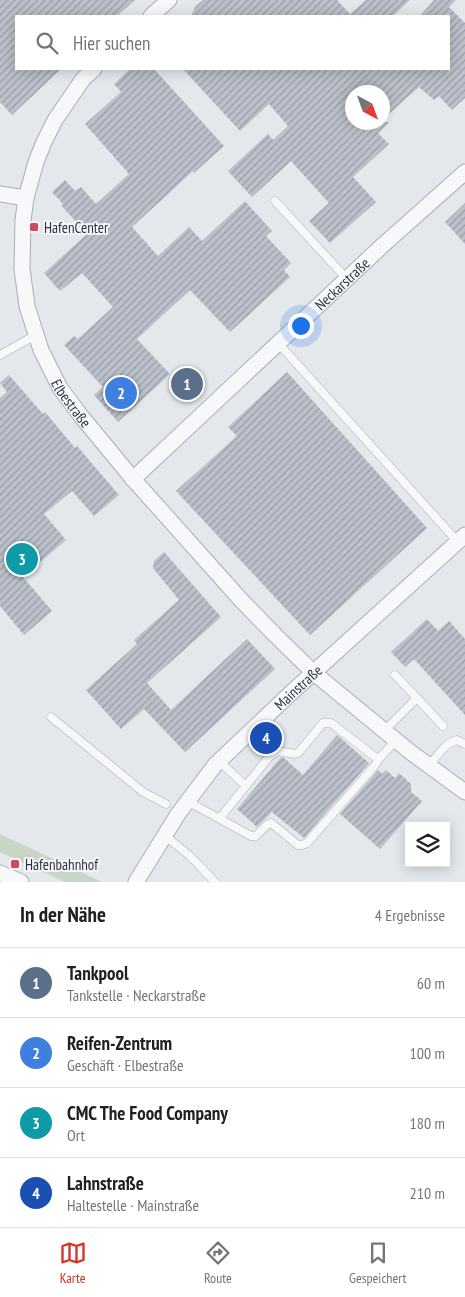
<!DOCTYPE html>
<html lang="de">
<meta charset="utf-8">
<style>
:root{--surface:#fff;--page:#f6f6f6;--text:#202124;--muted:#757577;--line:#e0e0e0;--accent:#d93025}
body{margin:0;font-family:"PT Sans Narrow",sans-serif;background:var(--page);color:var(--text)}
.controls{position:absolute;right:15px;bottom:15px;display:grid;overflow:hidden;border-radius:0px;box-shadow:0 2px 12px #0003}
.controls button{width:45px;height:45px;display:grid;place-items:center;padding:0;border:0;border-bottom:1px solid var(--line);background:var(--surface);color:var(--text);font:25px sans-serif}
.compass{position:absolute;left:345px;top:85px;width:45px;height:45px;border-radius:50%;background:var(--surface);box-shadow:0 2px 12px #0003;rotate:139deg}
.you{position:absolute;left:300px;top:325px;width:18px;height:18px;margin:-12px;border:4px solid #fff;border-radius:50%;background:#1a73e8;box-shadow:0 0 0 8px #1a73e833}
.badge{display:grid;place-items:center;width:32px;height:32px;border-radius:50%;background:var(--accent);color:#fff;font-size:16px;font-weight:700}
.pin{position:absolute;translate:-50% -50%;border:2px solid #fff;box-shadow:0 1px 5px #0006}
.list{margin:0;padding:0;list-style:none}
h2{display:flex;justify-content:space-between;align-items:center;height:65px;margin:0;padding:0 20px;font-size:21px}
h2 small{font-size:16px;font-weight:400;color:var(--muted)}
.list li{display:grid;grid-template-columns:32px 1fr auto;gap:15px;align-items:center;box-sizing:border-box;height:70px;padding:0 20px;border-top:1px solid var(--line)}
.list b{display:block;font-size:19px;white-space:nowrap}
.list p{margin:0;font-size:16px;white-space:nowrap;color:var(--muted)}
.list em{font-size:16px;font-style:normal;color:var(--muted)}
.icon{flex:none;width:28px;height:28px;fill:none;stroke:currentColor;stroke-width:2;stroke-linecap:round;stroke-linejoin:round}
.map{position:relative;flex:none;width:465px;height:882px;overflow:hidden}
.search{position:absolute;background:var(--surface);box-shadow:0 2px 12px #0003;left:15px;right:15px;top:15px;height:55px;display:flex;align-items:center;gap:12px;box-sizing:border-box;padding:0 18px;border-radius:0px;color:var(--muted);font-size:19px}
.sheet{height:345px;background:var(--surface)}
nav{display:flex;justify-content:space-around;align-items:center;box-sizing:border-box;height:70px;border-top:1px solid var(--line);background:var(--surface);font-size:14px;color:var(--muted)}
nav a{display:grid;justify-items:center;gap:2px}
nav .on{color:var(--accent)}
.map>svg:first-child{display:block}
.green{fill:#c9d6c5}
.building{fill:url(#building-hatch)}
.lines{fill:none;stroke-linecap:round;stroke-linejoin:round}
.service-casing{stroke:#a9aeb7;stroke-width:9}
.minor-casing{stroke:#a9aeb7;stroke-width:17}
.service{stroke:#f7f8fa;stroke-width:8}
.minor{stroke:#f7f8fa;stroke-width:15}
.poi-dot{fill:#d1495b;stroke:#f4f6f9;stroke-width:2}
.labels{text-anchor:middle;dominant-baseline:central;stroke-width:4;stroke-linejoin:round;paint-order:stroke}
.poi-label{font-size:15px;fill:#2b3445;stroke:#f4f6f9;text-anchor:start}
.street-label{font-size:15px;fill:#2b3445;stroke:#f4f6f9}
</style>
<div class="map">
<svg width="465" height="882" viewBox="0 0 465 882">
<defs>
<pattern id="building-hatch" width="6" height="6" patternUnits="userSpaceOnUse" patternTransform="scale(1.25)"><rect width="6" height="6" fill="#bbc0ca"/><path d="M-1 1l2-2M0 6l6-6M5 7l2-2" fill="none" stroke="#989da6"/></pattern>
</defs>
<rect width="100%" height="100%" fill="#e4e7ec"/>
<path class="green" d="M 0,834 L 102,882 L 65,882 L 0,852 Z"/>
<path class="building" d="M 0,0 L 135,0 L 117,16 L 16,16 L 16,69 L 61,69 L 12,115 L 0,102 Z
M 203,0 L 337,0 L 350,14 L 366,0 L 410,0 L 393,16 L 191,16 L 195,7 Z
M 434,0 L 456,0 L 449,7 L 465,23 L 465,98 L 452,110 L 439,96 L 434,100 L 419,87 L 382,120 L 382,92 L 352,92 L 352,122 L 389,122 L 378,133 L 389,144 L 353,177 L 376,202 L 330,243 L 309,221 L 329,203 L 291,161 L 252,197 L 228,171 L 268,134 L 273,140 L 288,126 L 269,104 L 240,131 L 183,69 L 449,69 L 449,16 L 420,16 Z
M 130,69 L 154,69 L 224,146 L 194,173 L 193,171 L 132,227 L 158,256 L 189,227 L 202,241 L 245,201 L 272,231 L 266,236 L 291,263 L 284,270 L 290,277 L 230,332 L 190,290 L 137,339 L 170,374 L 118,422 L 94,395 L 103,387 L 64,345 L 74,336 L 78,339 L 113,307 L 82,273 L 60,291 L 44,273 L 87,234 L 61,205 L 63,204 L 52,192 L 65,180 L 75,191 L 81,187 L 96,204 L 129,174 L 85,124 L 121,92 L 114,84 Z
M 465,203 L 465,244 L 445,222 Z
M 287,372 L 427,528 L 310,635 L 176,491 L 237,436 L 228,427 Z
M 9,375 L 43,414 L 45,412 L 75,448 L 77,446 L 119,495 L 94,516 L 72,491 L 44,514 L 66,540 L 23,577 L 52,611 L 24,635 L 0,606 L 0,398 L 7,392 L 0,383 Z
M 164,552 L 221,617 L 147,683 L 171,710 L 247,639 L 275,669 L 185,752 L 144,709 L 121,729 L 86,690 L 137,644 L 134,640 L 179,600 L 153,568 L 154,561 Z
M 427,619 L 438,631 L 449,621 L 465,639 L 465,715 L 414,659 L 405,667 L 391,652 Z
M 337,735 L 369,763 L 304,838 L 272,812 L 257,827 L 237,809 L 281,757 L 284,758 L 303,775 Z
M 378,770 L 382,774 L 386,770 L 395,778 L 399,773 L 411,784 L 411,792 L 422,801 L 380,849 L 340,814 Z"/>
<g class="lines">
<defs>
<path id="service" d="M 275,201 L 347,279
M 278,343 L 458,542
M 0,355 L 36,335
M 417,698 L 443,726
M 51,717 L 143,792 L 166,804
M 384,731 L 417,698 L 395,675
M 378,760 L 396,740
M 219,761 L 246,786
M 429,766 C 437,756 445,743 457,740 L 465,744
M 187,801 L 251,836 L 256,836 L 268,824 L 271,823 L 298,845 L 302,845 L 307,843 L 376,764 L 378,760 L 375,757 L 331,723 L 323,723 L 299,752 L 295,754 L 278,751 L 269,757 L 220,818
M 164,835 L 190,856 L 215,882"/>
<g id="minor">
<path d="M 151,16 L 169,0"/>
<path id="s1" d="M 94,69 L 83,79 L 55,120 L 44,142 L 36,162 L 26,198 L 23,220 L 22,269 L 27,306 L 41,350 L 60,388 L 81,416 L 133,479 L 241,600 L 276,636 L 314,673 L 409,751 L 465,792"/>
<path d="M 0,194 L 26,198"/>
<path id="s2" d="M 133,479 L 383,245 L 465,172"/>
<path d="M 0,873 L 21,882"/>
<path id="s3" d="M 136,882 L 178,814 L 215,765 L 292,692 L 465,535"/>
</g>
</defs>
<use href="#service" class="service-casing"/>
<use href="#minor" class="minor-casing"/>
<use href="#service" class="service"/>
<use href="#minor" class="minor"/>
</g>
<g class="poi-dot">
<rect x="29" y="222" width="10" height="10" rx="2.5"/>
<rect x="10" y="859" width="10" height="10" rx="2.5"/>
</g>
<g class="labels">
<g class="poi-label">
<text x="44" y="227">HafenCenter</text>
<text x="25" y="864">Hafenbahnhof</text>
</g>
<g class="street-label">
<text stroke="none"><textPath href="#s2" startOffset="286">Neckarstraße</textPath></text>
<text stroke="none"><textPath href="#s1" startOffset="364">Elbestraße</textPath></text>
<text stroke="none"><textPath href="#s3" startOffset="255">Mainstraße</textPath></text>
</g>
</g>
</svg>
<div class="controls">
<button><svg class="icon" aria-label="layers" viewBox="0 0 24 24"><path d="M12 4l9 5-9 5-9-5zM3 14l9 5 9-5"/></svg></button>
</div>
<svg class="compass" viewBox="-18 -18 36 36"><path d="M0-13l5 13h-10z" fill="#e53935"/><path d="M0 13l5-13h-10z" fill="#757577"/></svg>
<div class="you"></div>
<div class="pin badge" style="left:187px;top:384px;background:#5c6f8a">1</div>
<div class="pin badge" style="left:121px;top:393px;background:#3f7fe0">2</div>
<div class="pin badge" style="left:22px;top:559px;background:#0f9aa8">3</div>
<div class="pin badge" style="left:266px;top:738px;background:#1a4fb4">4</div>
<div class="search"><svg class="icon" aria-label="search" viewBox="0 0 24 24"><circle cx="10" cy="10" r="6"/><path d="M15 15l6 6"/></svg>Hier suchen</div>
</div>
<section class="sheet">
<h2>In der Nähe<small>4 Ergebnisse</small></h2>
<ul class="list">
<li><span class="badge" style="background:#5c6f8a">1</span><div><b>Tankpool</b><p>Tankstelle · Neckarstraße</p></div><em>60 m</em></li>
<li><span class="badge" style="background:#3f7fe0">2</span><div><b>Reifen-Zentrum</b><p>Geschäft · Elbestraße</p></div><em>100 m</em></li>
<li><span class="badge" style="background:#0f9aa8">3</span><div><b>CMC The Food Company</b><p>Ort</p></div><em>180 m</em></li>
<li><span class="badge" style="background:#1a4fb4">4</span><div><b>Lahnstraße</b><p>Haltestelle · Mainstraße</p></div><em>210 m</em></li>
</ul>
</section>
<nav>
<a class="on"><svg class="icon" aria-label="map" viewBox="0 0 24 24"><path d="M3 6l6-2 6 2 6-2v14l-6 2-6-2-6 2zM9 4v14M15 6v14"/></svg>Karte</a>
<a><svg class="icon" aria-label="directions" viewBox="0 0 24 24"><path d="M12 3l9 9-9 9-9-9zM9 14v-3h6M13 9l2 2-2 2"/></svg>Route</a>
<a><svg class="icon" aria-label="saved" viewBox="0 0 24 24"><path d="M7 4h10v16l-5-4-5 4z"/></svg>Gespeichert</a>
</nav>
